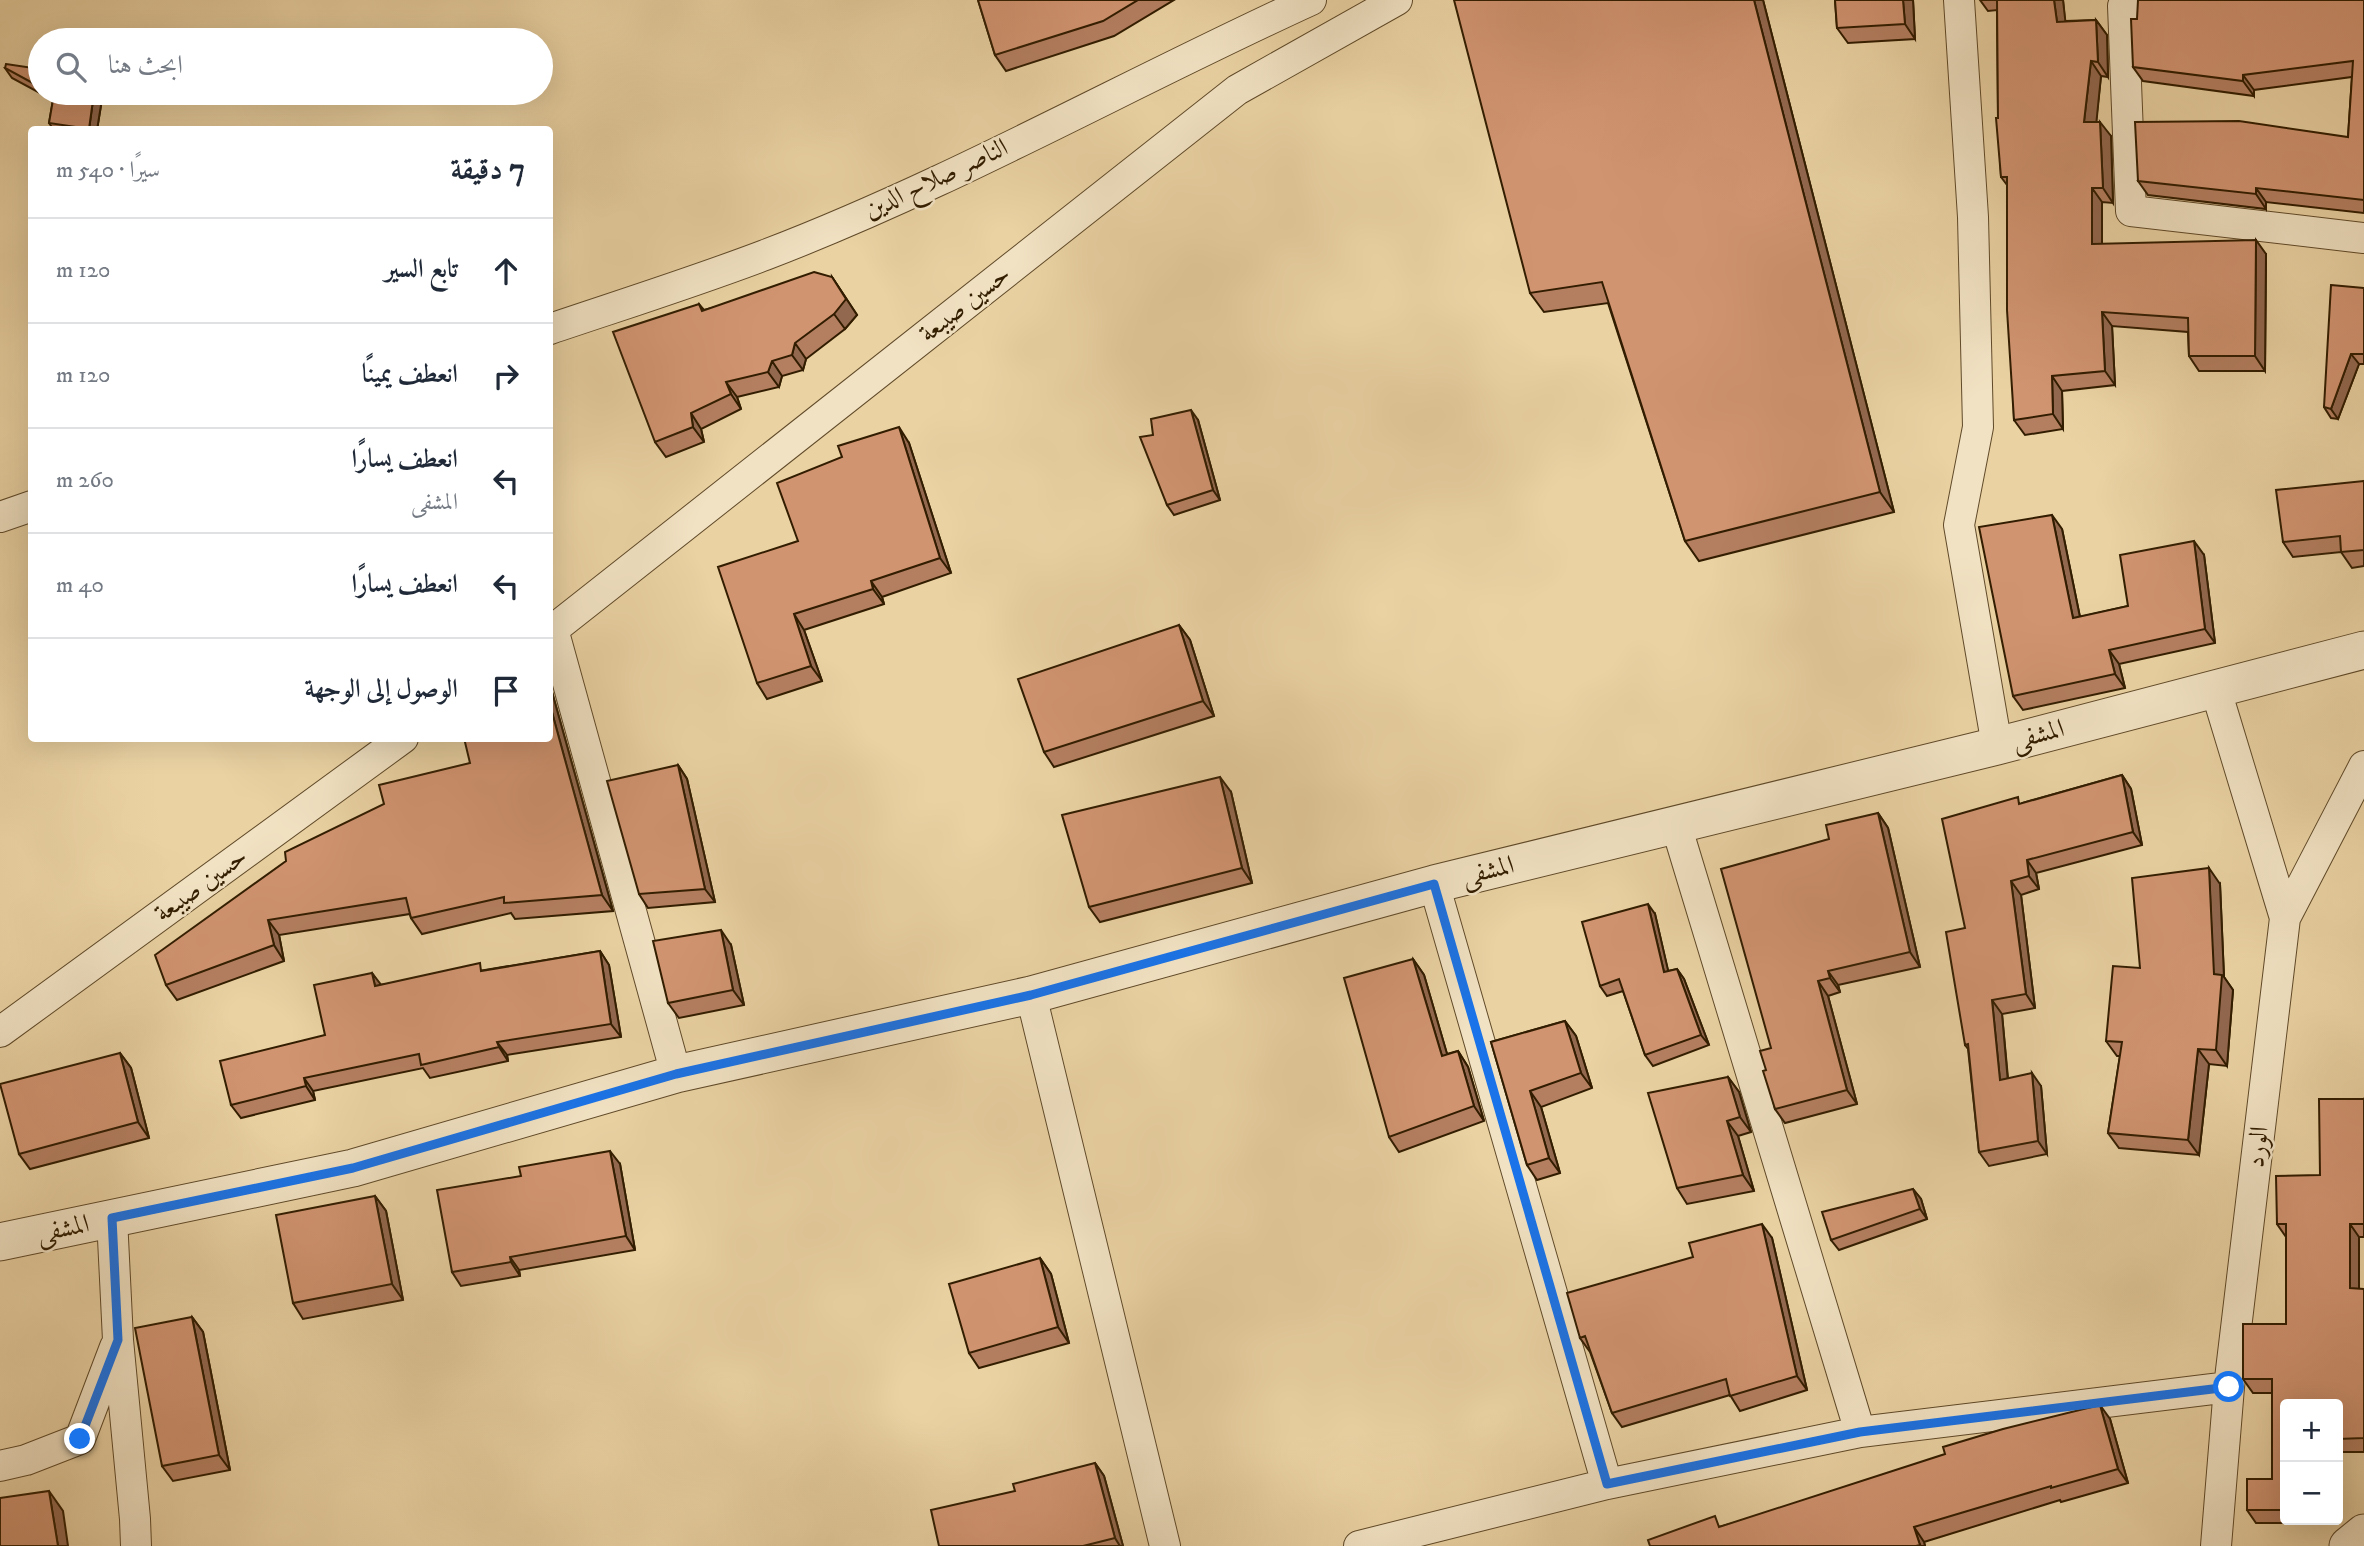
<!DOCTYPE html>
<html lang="ar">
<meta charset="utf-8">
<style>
:root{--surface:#fff;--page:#f2f2f3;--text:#1f2937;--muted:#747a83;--line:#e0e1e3}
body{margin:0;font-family:"IM FELL DW Pica",Amiri,serif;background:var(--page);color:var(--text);direction:rtl}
.controls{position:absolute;right:21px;bottom:21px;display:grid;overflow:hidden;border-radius:7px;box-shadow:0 7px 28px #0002}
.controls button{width:63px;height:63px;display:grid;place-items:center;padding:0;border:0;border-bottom:2px solid var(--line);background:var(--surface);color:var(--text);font:35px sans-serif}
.stop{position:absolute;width:21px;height:21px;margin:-16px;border:5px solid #1a73e8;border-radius:50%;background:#fff}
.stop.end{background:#1a73e8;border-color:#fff;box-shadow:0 2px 7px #0008}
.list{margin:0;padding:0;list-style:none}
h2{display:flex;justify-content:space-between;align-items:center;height:91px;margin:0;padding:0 28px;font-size:30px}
h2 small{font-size:23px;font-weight:400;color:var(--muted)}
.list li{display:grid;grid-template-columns:46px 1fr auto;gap:21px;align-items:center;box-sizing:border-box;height:105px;padding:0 28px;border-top:2px solid var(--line)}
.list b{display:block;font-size:26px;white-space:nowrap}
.list p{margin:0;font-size:23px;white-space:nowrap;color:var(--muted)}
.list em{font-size:23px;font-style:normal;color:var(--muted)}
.icon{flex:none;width:38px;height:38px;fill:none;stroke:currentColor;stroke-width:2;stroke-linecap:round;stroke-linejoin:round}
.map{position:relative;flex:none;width:2364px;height:1546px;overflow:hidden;direction:ltr}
.search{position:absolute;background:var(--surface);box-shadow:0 7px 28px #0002;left:28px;top:28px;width:525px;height:77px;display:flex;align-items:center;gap:18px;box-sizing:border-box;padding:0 24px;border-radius:38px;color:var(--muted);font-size:26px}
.panel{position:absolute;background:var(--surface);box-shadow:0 7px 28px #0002;left:28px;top:126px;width:525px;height:616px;border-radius:7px;direction:rtl}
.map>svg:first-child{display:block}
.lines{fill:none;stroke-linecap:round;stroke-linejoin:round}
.minor-casing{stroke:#604a29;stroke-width:32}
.tertiary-casing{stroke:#604a29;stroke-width:39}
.minor{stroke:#f1e2c3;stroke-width:30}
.tertiary{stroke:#f1e2c3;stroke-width:37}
.wall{fill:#b47f61;stroke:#321d00;stroke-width:2}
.shaded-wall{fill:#92684f;stroke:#321d00;stroke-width:2}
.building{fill:#d19471;stroke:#321d00;stroke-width:2}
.route{stroke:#1a73e8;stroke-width:9}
.labels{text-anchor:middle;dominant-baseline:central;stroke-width:5;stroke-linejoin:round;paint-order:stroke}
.street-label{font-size:26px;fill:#321d00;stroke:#f1e2c3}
</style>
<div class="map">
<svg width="2364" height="1546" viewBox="0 0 2364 1546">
<rect width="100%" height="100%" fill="#ead2a3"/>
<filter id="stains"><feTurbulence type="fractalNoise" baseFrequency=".00286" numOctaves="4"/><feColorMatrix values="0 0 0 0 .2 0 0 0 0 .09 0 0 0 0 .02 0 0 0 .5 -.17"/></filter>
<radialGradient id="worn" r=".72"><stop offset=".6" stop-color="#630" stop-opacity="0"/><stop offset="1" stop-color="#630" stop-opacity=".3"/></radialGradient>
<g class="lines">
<defs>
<path id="minor" d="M 1959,0 L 1973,217 L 1978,427 L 1959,525 L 1997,746
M 2123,6 L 2131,211 L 2364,238
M 550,329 C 621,305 694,282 765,255 C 951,184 1129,83 1311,0
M 0,517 L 32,506
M 553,629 L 676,1074
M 550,632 L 1237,90 L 1397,0
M 2215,687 L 2285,918
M 1676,825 L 1860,1432
M 1434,884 L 1607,1484
M 1031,995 L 1165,1546
M 0,1032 L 403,738
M 112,1218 L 118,1340 L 135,1519 L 136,1546
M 0,1466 L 26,1460 L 80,1439 L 115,1347
M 1359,1546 L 1607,1484 L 1860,1432 L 2229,1387
M 2216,1546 L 2229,1387 L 2285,918 L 2364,766"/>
<path id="tertiary" d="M 0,1242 L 353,1168 L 676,1074 L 1031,995 L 1434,884 L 1997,746 L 2364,650
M 2348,1546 L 2364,1533"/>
</defs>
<use href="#minor" class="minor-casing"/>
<use href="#tertiary" class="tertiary-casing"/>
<use href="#minor" class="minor"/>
<use href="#tertiary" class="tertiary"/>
</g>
<path class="wall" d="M 978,0 L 1174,0 L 1114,36 L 1006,71 L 995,55 Z
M 1763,0 L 1894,512 L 1699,561 L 1685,541 L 1608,303 L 1544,312 L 1530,293 Z
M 1835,0 L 1913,0 L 1915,39 L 1848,43 L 1837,28 Z
M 1980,0 L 2063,0 L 2065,21 L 2096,20 L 2107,35 L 2108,77 L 2101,76 L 2096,122 L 2111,136 L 2113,203 L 2102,202 L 2102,244 L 2266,254 L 2265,371 L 2199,371 L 2189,356 L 2188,332 L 2112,326 L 2115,385 L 2062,391 L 2063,429 L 2025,435 L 2014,420 L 2007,185 L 2001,177 L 1998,118 L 1997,10 L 1988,11 Z
M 2364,0 L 2364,213 L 2266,202 L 2266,209 L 2148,195 L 2138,181 L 2348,137 L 2352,77 L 2254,90 L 2254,96 L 2143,81 L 2133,67 Z
M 5,68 L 40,69 L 40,93 L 103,93 L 97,130 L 54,130 L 49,123 L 53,100 L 12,78 Z
M 832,277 L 857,315 L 845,329 L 806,359 L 803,370 L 782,376 L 779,387 L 737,397 L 741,409 L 701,429 L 704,442 L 666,457 L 655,442 L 699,304 L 704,310 Z
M 2364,288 L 2364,364 L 2359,364 L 2338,419 L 2331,418 L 2324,407 Z
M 1198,420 L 1220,500 L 1174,515 L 1167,505 L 1153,435 Z
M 909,443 L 951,573 L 882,597 L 884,604 L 804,630 L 822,681 L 767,699 L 757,683 L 798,541 Z
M 2364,481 L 2364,566 L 2352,568 L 2341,552 L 2293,557 L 2283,542 Z
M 2062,529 L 2080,617 L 2128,606 L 2204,555 L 2215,643 L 2119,664 L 2125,688 L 2023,710 L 2013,696 Z
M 1179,625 L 1190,640 L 1214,716 L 1054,767 L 1044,752 Z
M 552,692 L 613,911 L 515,919 L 511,913 L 422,934 L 411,918 L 410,914 L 279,935 L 284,961 L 177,1000 L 166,985 L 470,763 Z
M 678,765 L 687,779 L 715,902 L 648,908 L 639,894 Z
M 2122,775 L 2131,789 L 2142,845 L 2036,873 L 2039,889 L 2021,895 L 2035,1008 L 2002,1014 L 2008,1078 L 2041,1086 L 2047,1154 L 1989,1166 L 1979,1152 L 1968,1049 L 1965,1045 L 1965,928 L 2022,803 Z
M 1231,792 L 1252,883 L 1100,922 L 1089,907 Z
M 1878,813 L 1888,828 L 1920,967 L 1838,985 L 1840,992 L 1828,996 L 1857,1104 L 1785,1123 L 1775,1109 L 1766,1070 L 1771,1048 L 1829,839 Z
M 2220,884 L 2224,977 L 2233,990 L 2227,1066 L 2209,1064 L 2199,1155 L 2119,1148 L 2108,1133 L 2120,1056 L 2117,1056 L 2106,1041 L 2140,968 Z
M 1655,914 L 1668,971 L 1677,969 L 1684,979 L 1709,1045 L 1653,1066 L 1645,1055 L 1623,991 L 1607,996 L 1600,986 Z
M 731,945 L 744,1005 L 679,1018 L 668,1003 Z
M 600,951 L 609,965 L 621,1037 L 507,1055 L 508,1061 L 430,1078 L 423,1068 L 313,1091 L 315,1100 L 241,1118 L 231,1105 L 325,1035 L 372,973 L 380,985 L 485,970 Z
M 1413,959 L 1424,975 L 1447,1054 L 1458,1051 L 1468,1067 L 1484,1121 L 1399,1152 L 1389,1137 Z
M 1565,1021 L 1576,1036 L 1592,1088 L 1541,1107 L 1560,1173 L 1537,1180 L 1527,1165 L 1491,1042 Z
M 120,1053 L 131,1068 L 149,1138 L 30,1169 L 19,1154 Z
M 1728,1077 L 1739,1092 L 1751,1132 L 1738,1136 L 1754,1191 L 1687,1204 L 1677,1188 Z
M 2364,1099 L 2364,1237 L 2359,1237 L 2359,1289 L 2364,1289 L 2364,1452 L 2338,1452 L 2338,1404 L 2285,1404 L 2285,1520 L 2322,1520 L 2322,1523 L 2256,1523 L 2247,1510 L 2272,1479 L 2272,1393 L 2253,1393 L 2243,1379 L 2286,1324 L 2286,1237 L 2277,1224 L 2320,1175 Z
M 620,1164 L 635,1250 L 519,1270 L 520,1276 L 461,1286 L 452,1272 Z
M 1913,1189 L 1921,1199 L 1927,1219 L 1839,1250 L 1831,1240 Z
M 375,1196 L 386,1211 L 403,1300 L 303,1319 L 293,1303 Z
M 1772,1238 L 1807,1390 L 1740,1411 L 1730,1395 L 1622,1427 L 1612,1413 L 1590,1352 L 1580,1338 Z
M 1040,1258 L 1051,1274 L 1069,1343 L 979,1368 L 969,1353 Z
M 192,1317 L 203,1332 L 230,1470 L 173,1481 L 162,1466 Z
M 2110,1419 L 2128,1483 L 2061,1502 L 2060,1500 L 1924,1542 L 1925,1546 L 1650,1546 Z
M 1095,1463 L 1104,1476 L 1123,1546 L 939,1546 Z"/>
<path class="shaded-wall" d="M 1754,0 L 1763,0 L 1894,512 L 1880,492 Z
M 1903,0 L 1913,0 L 1915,39 L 1905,24 Z
M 2054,0 L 2063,0 L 2067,36 L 2057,22 Z
M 2096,20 L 2107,35 L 2108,77 L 2098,62 Z
M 2091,61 L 2101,76 L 2095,136 L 2084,122 Z
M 2243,75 L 2254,90 L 2254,96 L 2243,81 Z
M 94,93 L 103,93 L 97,130 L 89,130 Z
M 2100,122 L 2111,136 L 2113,203 L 2103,188 Z
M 2092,188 L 2102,202 L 2102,259 L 2092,244 Z
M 2256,188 L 2266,202 L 2266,209 L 2256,194 Z
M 2256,240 L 2266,254 L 2265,371 L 2255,356 Z
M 832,277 L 857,315 L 845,329 L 834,314 Z
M 2102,312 L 2112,326 L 2115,385 L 2105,371 Z
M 795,343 L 806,359 L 803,370 L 792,355 Z
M 2351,354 L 2359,364 L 2338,419 L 2331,409 Z
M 772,361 L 782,376 L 779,387 L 768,372 Z
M 2052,376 L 2062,391 L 2063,429 L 2053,414 Z
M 726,382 L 737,397 L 741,409 L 731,394 Z
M 1191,410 L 1198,420 L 1220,500 L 1213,490 Z
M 691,413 L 701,429 L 704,442 L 693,427 Z
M 899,427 L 909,443 L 951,573 L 940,558 Z
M 2052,515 L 2062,529 L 2083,632 L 2073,618 Z
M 2194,541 L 2204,555 L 2215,643 L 2205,629 Z
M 871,581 L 882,597 L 884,604 L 873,589 Z
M 794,614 L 804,630 L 822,681 L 811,666 Z
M 1179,625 L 1190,640 L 1214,716 L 1203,701 Z
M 2109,650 L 2119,664 L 2125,688 L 2115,674 Z
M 550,688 L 552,692 L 613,911 L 602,895 L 550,705 Z
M 678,765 L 687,779 L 715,902 L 705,889 Z
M 2122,775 L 2131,789 L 2142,845 L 2133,832 Z
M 1220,777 L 1231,792 L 1252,883 L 1242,868 Z
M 1878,813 L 1888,828 L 1920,967 L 1910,952 Z
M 2027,860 L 2036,873 L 2039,889 L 2029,876 Z
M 2209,868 L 2220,884 L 2224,977 L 2233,990 L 2227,1066 L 2216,1050 Z
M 2011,881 L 2021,895 L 2035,1008 L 2026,994 Z
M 1648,904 L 1655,914 L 1671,983 L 1664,972 Z
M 268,920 L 279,935 L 284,961 L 274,945 Z
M 721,930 L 731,945 L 744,1005 L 733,990 Z
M 600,951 L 609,965 L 621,1037 L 611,1024 Z
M 1413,959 L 1424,975 L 1452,1071 L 1442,1056 Z
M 1677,969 L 1684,979 L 1709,1045 L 1701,1035 Z
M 1828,971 L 1838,985 L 1840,992 L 1830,978 Z
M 372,973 L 382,986 L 375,986 Z
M 1818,981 L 1828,996 L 1857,1104 L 1847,1090 Z
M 1992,1000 L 2002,1014 L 2009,1094 L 2000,1080 Z
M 1565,1021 L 1576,1036 L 1592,1088 L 1581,1073 Z
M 497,1042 L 507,1055 L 508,1061 L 499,1047 Z
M 2198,1049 L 2209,1064 L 2199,1155 L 2188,1140 Z
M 1458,1051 L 1468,1067 L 1484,1121 L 1474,1106 Z
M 120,1053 L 131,1068 L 149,1138 L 138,1122 Z
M 2032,1073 L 2041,1086 L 2047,1154 L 2038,1141 Z
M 1728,1077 L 1739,1092 L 1751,1132 L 1740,1117 Z
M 304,1078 L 313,1091 L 315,1100 L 306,1086 Z
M 1530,1091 L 1541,1107 L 1560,1173 L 1549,1158 Z
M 1727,1121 L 1738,1136 L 1754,1191 L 1743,1175 Z
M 610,1151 L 620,1164 L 635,1250 L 626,1236 Z
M 1913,1189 L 1921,1199 L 1927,1219 L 1920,1209 Z
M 375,1196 L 386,1211 L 403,1300 L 392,1284 Z
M 1762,1224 L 1772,1238 L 1807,1390 L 1797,1376 Z
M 2350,1224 L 2359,1237 L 2359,1302 L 2350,1288 Z
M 510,1257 L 519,1270 L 520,1276 L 511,1262 Z
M 1040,1258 L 1051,1274 L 1069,1343 L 1058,1327 Z
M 192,1317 L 203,1332 L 230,1470 L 219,1455 Z
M 2100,1405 L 2110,1419 L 2128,1483 L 2118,1469 Z
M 1095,1463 L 1104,1476 L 1123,1546 L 1120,1546 L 1115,1538 Z
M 49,1491 L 63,1511 L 68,1546 L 58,1546 Z
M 1914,1527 L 1924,1542 L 1925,1546 L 1921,1546 L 1920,1545 Z"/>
<path class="building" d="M 978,0 L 1138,0 L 1103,21 L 995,55 Z
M 1454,0 L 1754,0 L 1880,492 L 1685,541 L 1602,282 L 1530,293 Z
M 1835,0 L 1903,0 L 1905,24 L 1837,28 Z
M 1997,0 L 2054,0 L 2057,22 L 2096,20 L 2098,62 L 2091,61 L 2084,122 L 2100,122 L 2103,188 L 2092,188 L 2092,244 L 2256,240 L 2255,356 L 2189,356 L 2188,318 L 2102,312 L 2105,371 L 2052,376 L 2053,414 L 2014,420 L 2007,310 L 2007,177 L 2001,177 L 1996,118 L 1998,118 Z
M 2138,0 L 2364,0 L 2364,200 L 2256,188 L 2256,194 L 2138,181 L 2135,122 L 2239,121 L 2348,137 L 2353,61 L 2243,75 L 2243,81 L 2133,67 L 2131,19 L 2137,19 Z
M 6,64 L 40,69 L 40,87 L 5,68 Z
M 51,93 L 94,93 L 89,129 L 49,123 L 54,94 Z
M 814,272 L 832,277 L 846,299 L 834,314 L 795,343 L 792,355 L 772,361 L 768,372 L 726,382 L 731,394 L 691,413 L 693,427 L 655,442 L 613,332 L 699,304 L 702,311 Z
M 2331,285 L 2364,288 L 2364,354 L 2351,354 L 2331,409 L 2324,407 Z
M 1191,410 L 1213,490 L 1167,505 L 1140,437 L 1153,435 L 1151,419 Z
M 899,427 L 940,558 L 871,581 L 873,589 L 794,614 L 811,666 L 757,683 L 718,567 L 798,541 L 777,483 L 842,457 L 838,446 Z
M 2364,481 L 2364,550 L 2341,552 L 2340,536 L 2283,542 L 2276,490 Z
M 2052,515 L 2073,618 L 2128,606 L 2120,555 L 2194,541 L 2205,629 L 2109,650 L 2115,674 L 2013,696 L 1979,527 Z
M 1179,625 L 1203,701 L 1044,752 L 1018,679 Z
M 550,705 L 602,895 L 504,903 L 504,897 L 411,918 L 406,898 L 268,920 L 274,945 L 166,985 L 155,955 L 286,861 L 285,852 L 384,804 L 379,785 L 470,763 L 464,738 L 550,738 Z
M 678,765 L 705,889 L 639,894 L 607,781 Z
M 2122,775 L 2133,832 L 2027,860 L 2029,876 L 2011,881 L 2026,994 L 1992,1000 L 2000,1080 L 2032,1073 L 2038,1141 L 1979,1152 L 1968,1044 L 1965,1045 L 1946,932 L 1965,928 L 1942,819 L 2018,797 L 2019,804 Z
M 1220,777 L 1242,868 L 1089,907 L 1062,815 Z
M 1878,813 L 1910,952 L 1828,971 L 1830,978 L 1818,981 L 1847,1090 L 1775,1109 L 1763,1071 L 1766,1070 L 1760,1051 L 1771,1048 L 1721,869 L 1829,839 L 1826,825 Z
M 2209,868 L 2214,974 L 2222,975 L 2216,1050 L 2198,1049 L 2188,1140 L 2108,1133 L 2122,1042 L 2106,1041 L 2113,966 L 2140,968 L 2132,878 Z
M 1648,904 L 1664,972 L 1677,969 L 1701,1035 L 1645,1055 L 1619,979 L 1600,986 L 1582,922 Z
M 721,930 L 733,990 L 668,1003 L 653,941 Z
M 600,951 L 611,1024 L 497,1042 L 499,1047 L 421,1065 L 419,1054 L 304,1078 L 306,1086 L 231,1105 L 220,1061 L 325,1035 L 314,985 L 372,973 L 375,986 L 480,963 L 481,971 Z
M 1413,959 L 1442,1056 L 1458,1051 L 1474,1106 L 1389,1137 L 1344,978 Z
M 1565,1021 L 1581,1073 L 1530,1091 L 1549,1158 L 1527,1165 L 1491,1042 Z
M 120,1053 L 138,1122 L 19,1154 L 0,1084 Z
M 1728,1077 L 1740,1117 L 1727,1121 L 1743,1175 L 1677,1188 L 1648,1093 Z
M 2319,1099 L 2364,1099 L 2364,1224 L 2350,1224 L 2350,1288 L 2364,1289 L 2364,1438 L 2338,1439 L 2338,1404 L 2285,1404 L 2285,1510 L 2247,1510 L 2247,1479 L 2272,1479 L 2272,1379 L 2243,1379 L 2243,1324 L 2286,1324 L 2286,1224 L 2277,1224 L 2276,1176 L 2320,1175 Z
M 610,1151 L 626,1236 L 510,1257 L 511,1262 L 452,1272 L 437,1190 L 521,1176 L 519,1167 Z
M 1913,1189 L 1920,1209 L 1831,1240 L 1822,1212 Z
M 375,1196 L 392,1284 L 293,1303 L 276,1215 Z
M 1762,1224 L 1797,1376 L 1730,1396 L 1726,1379 L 1612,1413 L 1585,1336 L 1580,1338 L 1567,1293 L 1693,1257 L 1689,1243 Z
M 1040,1258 L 1058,1327 L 969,1353 L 949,1284 Z
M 192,1317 L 219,1455 L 162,1466 L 135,1328 Z
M 2100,1405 L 2118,1469 L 2051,1488 L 2051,1486 L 1914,1527 L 1920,1545 L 1916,1546 L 1650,1546 L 1648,1540 L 1715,1516 L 1719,1527 L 1945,1454 L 1943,1447 L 2003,1429 Z
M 1095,1463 L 1115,1538 L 1083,1546 L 939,1546 L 931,1510 L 1015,1491 L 1013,1484 Z
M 49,1491 L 58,1546 L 0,1546 L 0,1498 Z"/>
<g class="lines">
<path class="route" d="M 80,1439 L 118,1340 L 112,1218 L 353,1168 L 676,1074 L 1031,995 L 1434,884 L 1607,1484 L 1860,1432 L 2229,1387"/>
</g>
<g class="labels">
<g class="street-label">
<text transform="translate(936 179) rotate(-25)">الناصر صلاح الدين</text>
<text transform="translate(965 304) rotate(-38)">حسين صيبعة</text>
<text transform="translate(2038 735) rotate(-15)">المشفى</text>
<text transform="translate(1488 871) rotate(-14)">المشفى</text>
<text transform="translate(201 885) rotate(-36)">حسين صيبعة</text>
<text transform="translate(2258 1147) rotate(-83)">الورد</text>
<text transform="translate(63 1229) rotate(-12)">المشفى</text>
</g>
</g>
<rect width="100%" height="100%" filter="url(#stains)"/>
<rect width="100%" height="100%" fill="url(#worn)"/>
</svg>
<div class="controls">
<button>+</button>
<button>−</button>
</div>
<div class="stop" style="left:2229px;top:1387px"></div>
<div class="stop end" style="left:80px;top:1439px"></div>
<div class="search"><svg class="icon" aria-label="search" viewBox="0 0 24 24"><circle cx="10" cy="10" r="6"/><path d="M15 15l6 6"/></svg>ابحث هنا</div>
<section class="panel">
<h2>7 دقيقة<small>سيرًا · 540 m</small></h2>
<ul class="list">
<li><svg class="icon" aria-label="ahead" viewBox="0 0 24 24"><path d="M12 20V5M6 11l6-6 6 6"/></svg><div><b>تابع السير</b></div><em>120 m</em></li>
<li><svg class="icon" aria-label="right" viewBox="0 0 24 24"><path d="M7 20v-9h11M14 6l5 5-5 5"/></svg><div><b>انعطف يمينًا</b></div><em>120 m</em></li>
<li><svg class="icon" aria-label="left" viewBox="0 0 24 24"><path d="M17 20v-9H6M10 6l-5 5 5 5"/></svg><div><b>انعطف يسارًا</b><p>المشفى</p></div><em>260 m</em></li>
<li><svg class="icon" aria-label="left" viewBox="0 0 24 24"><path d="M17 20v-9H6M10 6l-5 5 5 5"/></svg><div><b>انعطف يسارًا</b></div><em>40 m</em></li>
<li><svg class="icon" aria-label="arrive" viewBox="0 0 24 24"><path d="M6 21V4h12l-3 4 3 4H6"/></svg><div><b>الوصول إلى الوجهة</b></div></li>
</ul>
</section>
</div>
